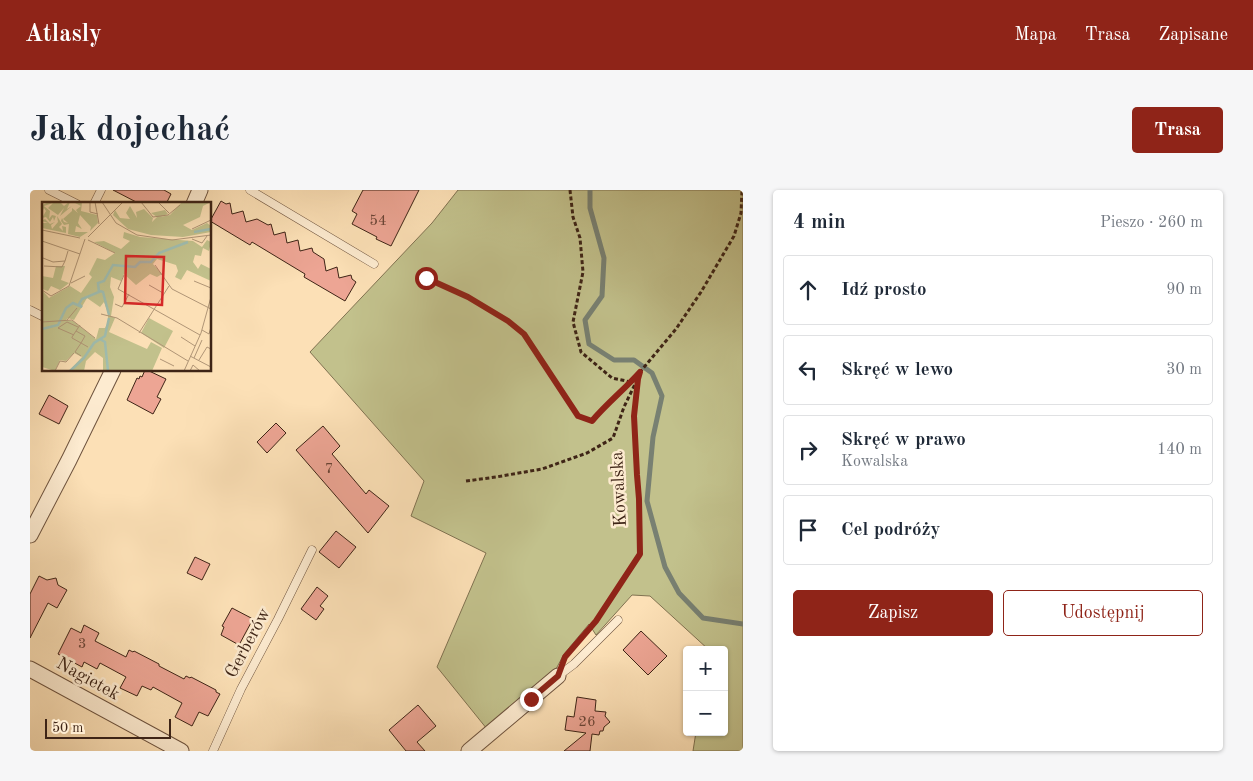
<!DOCTYPE html>
<html lang="pl">
<meta charset="utf-8">
<style>
:root{--surface:#fff;--page:#f6f6f7;--text:#1f2937;--muted:#747a83;--line:#e0e1e3;--accent:#8f2418}
body{margin:0;font-family:"Old Standard TT",serif;background:var(--page);color:var(--text)}
.controls{position:absolute;right:15px;bottom:15px;display:grid;overflow:hidden;border-radius:5px;box-shadow:0 1px 4px #0004}
.controls button{width:45px;height:45px;display:grid;place-items:center;padding:0;border:0;border-bottom:1px solid var(--line);background:var(--surface);color:var(--text);font:25px sans-serif}
.scale{position:absolute;left:15px;bottom:12px;width:126px;box-sizing:border-box;padding-left:5px;border:2px solid #3e2416;border-top:0;font-size:14px;line-height:18px;white-space:nowrap;color:#3e2416;-webkit-text-stroke:4px #fdebd0;paint-order:stroke}
.stop{position:absolute;width:15px;height:15px;margin:-11px;border:4px solid #8f2418;border-radius:50%;background:#fff}
.stop.end{background:#8f2418;border-color:#fff;box-shadow:0 1px 5px #0008}
.list{margin:0;padding:0;list-style:none}
h2{display:flex;justify-content:space-between;align-items:center;height:65px;margin:0;padding:0 20px;font-size:21px}
h2 small{font-size:16px;font-weight:400;color:var(--muted)}
.list li{display:grid;grid-template-columns:32px 1fr auto;gap:15px;align-items:center;box-sizing:border-box;height:70px;margin:0 10px 10px;padding:0 10px;border:1px solid var(--line);border-radius:5px}
.list b{display:block;font-size:19px;white-space:nowrap}
.list p{margin:0;font-size:16px;white-space:nowrap;color:var(--muted)}
.list em{font-size:16px;font-style:normal;color:var(--muted)}
.actions{display:flex;gap:10px;padding:15px 20px}
.actions a{flex:1;padding:11px 0;border:1px solid var(--accent);border-radius:5px;text-align:center;font-size:18px;color:var(--accent)}
.actions .main{background:var(--accent);color:#fff}
.icon{flex:none;width:28px;height:28px;fill:none;stroke:currentColor;stroke-width:2;stroke-linecap:round;stroke-linejoin:round}
.map{position:relative;flex:none;width:713px;height:561px;overflow:hidden;border-radius:5px}
header{display:flex;align-items:center;gap:30px;box-sizing:border-box;height:70px;padding:0 25px;background:var(--accent);color:#fff}
header strong{font-size:24px}
nav{display:flex;gap:28px;margin-inline-start:auto;font-size:18px}
.intro{display:flex;align-items:center;justify-content:space-between;box-sizing:border-box;height:120px;padding:0 30px}
h1{margin:0;font-size:35px}
.button{padding:12px 22px;border-radius:5px;background:var(--accent);color:#fff;font-size:18px;font-weight:700}
main{display:flex;gap:30px;padding:0 30px}
aside{flex:1;background:var(--surface);border-radius:5px;box-shadow:0 1px 4px #0004}
.map>svg:first-child{display:block}
.green{fill:#c2c18c;stroke:#807251}
.lines{fill:none;stroke-linecap:round;stroke-linejoin:round}
.stream{stroke:#788072;stroke-width:5}
.building{fill:#eda594;stroke:#3e2416}
.service-casing{stroke:#6e533e;stroke-width:9}
.minor-casing{stroke:#6e533e;stroke-width:17}
.path{stroke:#3e2416;stroke-width:3;stroke-dasharray:4 2.5;stroke-linecap:butt}
.service{stroke:#fdebd0;stroke-width:8}
.minor{stroke:#fdebd0;stroke-width:15}
.route{stroke:#8f2418;stroke-width:6}
.labels{text-anchor:middle;dominant-baseline:central;stroke-width:5;stroke-linejoin:round;paint-order:stroke}
.number-label{font-size:15px;fill:#6a4436}
.street-label{font-size:18px;fill:#3e2416;stroke:#fdebd0}
.inset-river{fill:none;stroke:#9fbdb0;stroke-width:2.5}
.inset-road{fill:none;stroke:#b09576;stroke-width:1}
.view{fill:#d62828;fill-opacity:0.15;stroke:#d62828;stroke-width:2.5}
.inset-edge{fill:none;stroke:#3e2416;stroke-width:2.5}
</style>
<header>
<strong>Atlasly</strong>
<nav><a>Mapa</a><a>Trasa</a><a>Zapisane</a></nav>
</header>
<div class="intro"><h1>Jak dojechać</h1><a class="button">Trasa</a></div>
<main>
<div class="map">
<svg width="713" height="561" viewBox="0 0 713 561">
<rect width="100%" height="100%" fill="#fce0b6"/>
<filter id="stains"><feTurbulence type="fractalNoise" baseFrequency=".004" numOctaves="4"/><feColorMatrix values="0 0 0 0 .2 0 0 0 0 .09 0 0 0 0 .02 0 0 0 .5 -.17"/></filter>
<radialGradient id="worn" r=".72"><stop offset=".6" stop-color="#630" stop-opacity="0"/><stop offset="1" stop-color="#630" stop-opacity=".3"/></radialGradient>
<path class="green" d="M 428,0 L 713,0 L 713,561 L 663,561 L 666,542 L 694,542 L 694,460 L 679,460 L 620,406 L 602,405 L 566,445 L 559,434 L 534,464 L 526,479 L 457,539 L 407,477 L 456,363 L 381,326 L 394,291 L 280,162 L 402,33 Z"/>
<g class="lines">
<path class="stream" d="M 560,0 L 560,18 L 574,68 L 572,106 L 555,130 L 559,154 L 584,170 L 604,170 L 622,183 L 632,206 L 623,247 L 617,311 L 635,377 L 649,403 L 673,428 L 713,434"/>
</g>
<path class="building" d="M 83,0 L 134,0 L 141,4 L 136,14 L 110,14 Z
M 333,0 L 389,0 L 361,56 L 346,49 L 347,47 L 322,34 L 327,24 L 322,21 Z
M 191,11 L 196,14 L 200,13 L 202,24 L 213,21 L 216,32 L 227,29 L 238,35 L 241,34 L 244,45 L 255,42 L 257,53 L 268,50 L 270,61 L 282,58 L 283,62 L 294,69 L 296,81 L 307,77 L 309,88 L 321,85 L 322,89 L 326,92 L 315,111 L 274,87 L 275,84 L 222,52 L 220,55 L 180,31 Z
M 115,180 L 117,180 L 136,189 L 127,207 L 131,209 L 123,224 L 97,210 L 107,188 L 109,189 L 110,186 L 112,187 Z
M 19,205 L 38,216 L 29,234 L 9,224 Z
M 246,233 L 256,243 L 237,263 L 227,252 Z
M 293,236 L 310,256 L 302,264 L 336,304 L 339,300 L 359,316 L 338,343 L 266,260 Z
M 306,341 L 326,357 L 309,378 L 289,362 Z
M 165,367 L 180,374 L 172,390 L 157,383 Z
M 9,386 L 17,390 L 26,388 L 28,395 L 37,400 L 27,418 L 18,413 L 0,448 L 0,404 Z
M 287,397 L 298,406 L 290,416 L 294,419 L 286,430 L 271,419 Z
M 202,418 L 223,429 L 209,455 L 191,445 L 194,437 L 192,436 Z
M 54,435 L 69,443 L 65,451 L 96,467 L 99,460 L 103,462 L 104,461 L 129,474 L 129,476 L 154,489 L 156,486 L 160,488 L 161,487 L 186,500 L 186,502 L 190,504 L 178,526 L 169,522 L 162,536 L 145,527 L 152,513 L 123,497 L 121,500 L 112,496 L 107,506 L 90,498 L 96,487 L 70,473 L 67,479 L 54,472 L 52,477 L 28,464 L 41,438 L 51,443 Z
M 611,441 L 637,466 L 618,485 L 593,460 Z
M 547,507 L 566,510 L 565,521 L 576,522 L 575,526 L 580,532 L 574,537 L 573,541 L 570,541 L 569,545 L 562,544 L 560,561 L 534,561 L 556,543 L 535,540 L 537,526 L 544,527 Z
M 388,515 L 406,536 L 387,552 L 395,561 L 376,561 L 359,540 Z"/>
<g class="lines">
<defs>
<path id="service" d="M 19,0 L 47,14
M 220,0 L 344,74
M 64,14 L 71,0
M 0,120 L 14,127
M 528,486 L 544,474 L 588,430
M 183,561 L 211,499 L 248,429 L 282,360"/>
<path id="minor" d="M 164,14 L 170,0
M 0,345 L 39,270 L 83,180
M 0,479 L 151,561
M 439,561 L 528,486"/>
</defs>
<use href="#service" class="service-casing"/>
<use href="#minor" class="minor-casing"/>
<path class="path" d="M 540,0 L 543,27 L 550,48 L 553,82 L 543,132 L 551,162 L 582,188 L 601,192
M 396,88 L 438,107 L 478,131 L 494,144 L 548,226 L 562,231 C 576,214 593,201 608,184
M 436,291 L 466,287 L 512,279 L 557,263 L 583,248 L 594,217 L 606,192
M 555,444 L 566,431 L 610,364 L 609,309 L 607,285 L 604,226 L 607,189 L 610,182 L 646,139 L 671,102 L 704,46 L 711,23 L 712,0"/>
<use href="#service" class="service"/>
<use href="#minor" class="minor"/>
</g>
<g class="lines">
<path class="route" d="M 396,88 L 438,107 L 478,131 L 494,144 L 548,226 L 562,231 C 577,213 595,199 610,182 L 608,189 L 604,226 L 607,285 L 609,309 L 610,364 L 566,431 L 535,467 L 528,486 L 501,509"/>
</g>
<g class="labels">
<g class="number-label">
<text x="348" y="31">54</text>
<text x="299" y="279">7</text>
<text x="52" y="454">3</text>
<text x="557" y="532">26</text>
</g>
<g class="street-label">
<text transform="translate(589 299) rotate(-93)">Kowalska</text>
<text transform="translate(218 453) rotate(-62)">Gerberów</text>
<text transform="translate(58 489) rotate(29)">Nagietek</text>
</g>
</g>
<g transform="translate(12 12)">
<rect width="169" height="169" fill="#fce0b6"/>
<path d="M 7,0 L 18,0 L 22,4 L 27,0 L 28,0 L 25,7 L 30,4 L 18,14 L 22,6 L 16,13 L 6,6 L 11,1 L 2,4 L 8,9 L 7,17 L 10,13 L 14,14 L 12,19 L 11,15 L 8,20 L 4,15 L 0,16 L 4,9 L 2,6 L 0,10 L 0,3 ZM 31,0 L 40,0 L 39,9 L 55,13 L 56,21 L 48,29 L 49,25 L 38,13 L 36,21 L 40,27 L 34,24 L 33,30 L 46,30 L 38,35 L 26,32 L 27,22 L 22,23 L 19,19 L 20,16 L 22,20 L 26,21 L 21,17 L 30,9 L 30,6 L 36,11 L 34,8 L 39,4 ZM 140,0 L 169,0 L 161,4 L 158,15 L 141,23 L 150,28 L 165,21 L 169,24 L 169,30 L 141,35 L 109,33 L 86,27 L 71,13 L 73,8 L 78,16 L 88,17 L 84,11 L 88,4 L 95,16 L 94,10 L 102,7 L 111,16 L 110,20 L 115,15 L 109,11 L 123,8 L 126,12 L 118,15 L 128,13 ZM 15,14 L 20,22 L 17,25 L 21,29 L 20,24 L 24,25 L 24,31 L 0,26 L 0,21 L 6,21 L 0,19 L 3,17 L 8,22 L 13,20 L 9,23 L 10,27 L 16,20 ZM 82,30 L 98,35 L 151,39 L 160,45 L 165,38 L 169,40 L 167,49 L 161,46 L 159,54 L 153,53 L 151,60 L 156,67 L 159,62 L 169,67 L 169,79 L 145,68 L 139,78 L 133,75 L 136,69 L 134,63 L 115,57 L 111,62 L 120,72 L 115,75 L 108,72 L 94,83 L 82,72 L 79,79 L 69,75 L 68,85 L 72,95 L 69,114 L 73,116 L 67,130 L 105,147 L 109,140 L 120,146 L 110,169 L 61,169 L 61,156 L 53,150 L 44,159 L 42,169 L 27,169 L 40,155 L 32,151 L 24,159 L 18,158 L 13,169 L 0,165 L 0,88 L 7,96 L 28,84 L 39,91 L 50,75 L 47,72 L 55,56 L 63,58 L 73,51 L 52,40 L 62,39 L 79,47 L 88,39 L 81,36 ZM 45,96 L 58,105 L 62,100 L 66,111 L 66,120 L 63,126 L 57,126 L 54,137 L 31,119 L 24,118 L 26,116 L 32,118 ZM 14,64 L 23,64 L 19,78 L 27,81 L 18,88 L 9,84 L 6,89 L 0,87 L 0,74 L 11,76 ZM 107,116 L 131,129 L 122,146 L 99,131 Z" fill="#c2c18c" fill-rule="evenodd"/>
<path class="inset-river" d="M 152,30 L 169,27M 58,89 L 61,90 L 67,113M 0,127 L 16,123 L 24,106 L 31,101 L 40,105 L 37,102 L 40,97 L 57,90 L 56,81 L 62,79 L 71,63 L 93,65 L 98,60 L 109,60 L 117,51 L 146,40M 58,137 L 63,140 L 66,169M 28,169 L 42,156 L 52,141 L 63,134 L 67,116"/>
<path class="inset-road" d="M 48,0 L 48,10 L 56,12M 53,0 L 57,22M 60,0 L 74,21 L 95,33 L 130,38 L 169,33M 93,0 L 112,0M 99,0 L 111,15 L 126,13 L 138,3M 116,0 L 127,11M 150,27 L 169,18M 0,28 L 38,36M 46,35 L 81,0M 150,37 L 160,41 L 165,34M 46,38 L 73,51M 0,39 L 38,52M 1,56 L 11,60 L 23,59 L 26,49M 113,63 L 130,87 L 169,107M 2,64 L 20,65 L 23,59M 82,73 L 76,87 L 158,133M 152,79 L 169,86M 29,81 L 43,74M 107,83 L 121,91M 0,88 L 9,94 L 27,84 L 43,37M 73,102 L 80,105 L 87,92M 59,112 L 75,116 L 146,159M 25,118 L 35,106M 0,120 L 30,118 L 53,136M 16,126 L 25,120 L 36,125M 16,126 L 32,133M 160,128 L 167,132 L 169,125M 34,129 L 43,134 L 39,141 L 30,136 L 30,135 L 38,123M 97,131 L 127,84M 139,135 L 153,144M 39,154 L 33,150 L 39,141 L 46,145M 148,154 L 169,165M 152,156 L 160,138M 118,157 L 132,164M 157,158 L 165,145 L 169,147M 13,169 L 18,159 L 24,160 L 32,151M 142,169 L 159,131 L 169,95M 148,169 L 151,163 L 158,169"/>
<path class="view" d="M 84,54 L 122,55 L 120,103 L 83,101 Z"/>
<rect width="169" height="169" class="inset-edge"/>
</g>
<rect width="100%" height="100%" filter="url(#stains)"/>
<rect width="100%" height="100%" fill="url(#worn)"/>
</svg>
<div class="controls">
<button>+</button>
<button>−</button>
</div>
<div class="scale">50 m</div>
<div class="stop" style="left:396px;top:88px"></div>
<div class="stop end" style="left:501px;top:509px"></div>
</div>
<aside>
<h2>4 min<small>Pieszo · 260 m</small></h2>
<ul class="list">
<li><svg class="icon" aria-label="ahead" viewBox="0 0 24 24"><path d="M12 20V5M6 11l6-6 6 6"/></svg><div><b>Idź prosto</b></div><em>90 m</em></li>
<li><svg class="icon" aria-label="left" viewBox="0 0 24 24"><path d="M17 20v-9H6M10 6l-5 5 5 5"/></svg><div><b>Skręć w lewo</b></div><em>30 m</em></li>
<li><svg class="icon" aria-label="right" viewBox="0 0 24 24"><path d="M7 20v-9h11M14 6l5 5-5 5"/></svg><div><b>Skręć w prawo</b><p>Kowalska</p></div><em>140 m</em></li>
<li><svg class="icon" aria-label="arrive" viewBox="0 0 24 24"><path d="M6 21V4h12l-3 4 3 4H6"/></svg><div><b>Cel podróży</b></div></li>
</ul>
<div class="actions"><a class="main">Zapisz</a><a>Udostępnij</a></div>
</aside>
</main>
